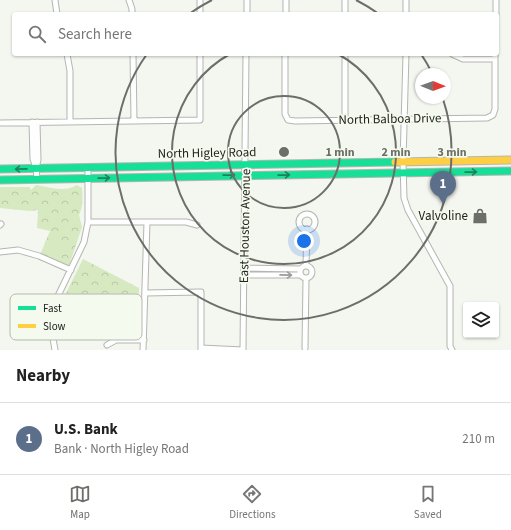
<!DOCTYPE html>
<meta charset="utf-8">
<style>
:root{--surface:#fff;--page:#f6f6f6;--text:#222;--muted:#767676;--line:#e0e0e0;--accent:#6c6e69}
body{margin:0;font-family:"Source Sans 3",sans-serif;background:var(--page);color:var(--text)}
.controls{position:absolute;right:12px;bottom:12px;display:grid;overflow:hidden;border-radius:4px;box-shadow:0 1px 3px #0004}
.controls button{width:36px;height:36px;display:grid;place-items:center;padding:0;border:0;border-bottom:1px solid var(--line);background:var(--surface);color:var(--text);font:20px sans-serif}
.compass{position:absolute;left:415px;top:68px;width:36px;height:36px;border-radius:50%;background:var(--surface);box-shadow:0 1px 3px #0004;rotate:91deg}
.you{position:absolute;left:304px;top:241px;width:14px;height:14px;margin:-10px;border:3px solid #fff;border-radius:50%;background:#1a73e8;box-shadow:0 0 0 6px #1a73e833}
.badge{display:grid;place-items:center;width:26px;height:26px;border-radius:50%;background:var(--accent);color:#fff;font-size:13px;font-weight:700}
.pin{position:absolute;translate:-50% -33px;filter:drop-shadow(0 1px 2px #0008)}
.pin::after{content:'';position:absolute;top:21px;width:14px;height:12px;background:inherit;clip-path:polygon(0 0,100% 0,50% 100%)}
.list{margin:0;padding:0;list-style:none}
h2{display:flex;justify-content:space-between;align-items:center;height:52px;margin:0;padding:0 16px;font-size:17px}
h2 small{font-size:13px;font-weight:400;color:var(--muted)}
.list li{display:grid;grid-template-columns:26px 1fr auto;gap:12px;align-items:center;box-sizing:border-box;height:72px;padding:0 16px;border-top:1px solid var(--line)}
.list b{display:block;font-size:15px;white-space:nowrap}
.list p{margin:0;font-size:13px;white-space:nowrap;color:var(--muted)}
.list em{font-size:13px;font-style:normal;color:var(--muted)}
.icon{flex:none;width:22px;height:22px;fill:none;stroke:currentColor;stroke-width:2;stroke-linecap:round;stroke-linejoin:round}
.map{position:relative;flex:none;width:511px;height:350px;overflow:hidden}
.search{position:absolute;background:var(--surface);box-shadow:0 1px 3px #0004;left:12px;right:12px;top:12px;height:44px;display:flex;align-items:center;gap:10px;box-sizing:border-box;padding:0 14px;border-radius:4px;color:var(--muted);font-size:15px}
.sheet{height:124px;background:var(--surface)}
nav{display:flex;justify-content:space-around;align-items:center;box-sizing:border-box;height:56px;border-top:1px solid var(--line);background:var(--surface);font-size:11px;color:var(--muted)}
nav a{display:grid;justify-items:center;gap:2px}
nav .on{color:var(--accent)}
.map>svg:first-child{display:block}
.park{fill:url(#park-crowns)}
.pitch{fill:#d7e9c1}
.lines{fill:none;stroke-linecap:round;stroke-linejoin:round}
.street-casing{stroke:#b4b6b1;stroke-width:7}
.fast-casing{stroke:#b4b6b1;stroke-width:9}
.slow-casing{stroke:#b4b6b1;stroke-width:9}
.street{stroke:#fdfefd;stroke-width:5}
.fast{stroke:#16e098;stroke-width:7}
.slow{stroke:#ffcf43;stroke-width:7}
.oneway{stroke:#1c825c}
.oneway2{stroke:#9a9c9a}
.ring{fill:none;stroke:#6c6e69;stroke-width:2}
.labels{text-anchor:middle;dominant-baseline:central;stroke-width:3.5;stroke-linejoin:round;paint-order:stroke}
.street-label{font-size:13px;fill:#222420;stroke:#f4faed}
.poi-label{font-size:13px;fill:#222420;stroke:#f4faed;text-anchor:end}
.key{fill:#f4faed;stroke:#b5bab0;stroke-width:1}
.key-label{font-size:11px;fill:#222420}
.centre{fill:#6c6e69;stroke:#f4faed;stroke-width:2}
.ring-label{font-size:12px;text-anchor:middle;font-weight:bold;fill:#6c6e69;stroke:#f4faed;stroke-width:3.5;stroke-linejoin:round;paint-order:stroke}
</style>
<div class="map">
<svg width="511" height="350" viewBox="0 0 511 350">
<defs>
<pattern id="park-crowns" width="20" height="18" patternUnits="userSpaceOnUse"><rect width="20" height="18" fill="#d7e9c1"/><path d="M2 6a3 3 0 1 1 6 0M12 15a3 3 0 1 1 6 0" fill="none" stroke="#b8c8a6"/></pattern>
</defs>
<rect width="100%" height="100%" fill="#f4f7f0"/>
<path class="park" d="M 36,185 C 50,187 63,193 77,185 L 82,188 C 83,197 83,207 79,215 L 82,227 L 69,266 L 40,255 L 50,231 L 37,228 L 38,210 L 29,211 L 0,208 L 0,187 L 30,187 L 31,190 Z
M 83,259 L 139,288 L 139,293 L 132,302 L 127,305 L 86,304 L 62,301 Z"/>
<path class="pitch" d="M 45,241 L 60,241 L 60,253 L 44,253 Z"/>
<g class="lines">
<defs>
<path id="street" d="M 55,0 L 57,14
M 129,0 L 132,9 L 132,14
M 406,0 L 406,14
M 200,14 L 200,0
M 247,14 L 247,0
M 286,14 L 286,0
M 345,14 L 345,0
M 496,14 L 496,0
M 67,54 L 70,71 L 70,122
M 133,54 L 134,121
M 285,54 L 285,114 L 288,120 L 295,121 L 487,118 L 493,115 L 495,109 L 495,54
M 406,54 L 403,162 L 404,198 L 408,210 L 450,286 L 450,346 L 452,350
M 452,54 L 463,59 L 495,59
M 345,120 L 345,54
M 32,122 L 33,159 L 36,168
M 0,123 L 200,120 L 200,54
M 37,179 L 36,168 L 38,160 L 37,122
M299 222a8 8 0 1 1 16 0a8 8 0 1 1-16 0Z
M 88,222 L 186,222 L 197,225
M 0,225 L 1,224
M 0,252 L 18,250 L 39,256 L 71,270
M 306,265 L 307,229
M300 272a6 6 0 1 1 12 0a6 6 0 1 1-12 0Z
M 244,268 L 301,269
M 244,275 L 301,275
M 145,293 L 201,292 L 201,350
M 107,345 L 116,340 L 144,340
M 201,348 L 243,350
M 305,348 L 306,278
M 55,350 L 52,333 L 55,302 L 84,242 L 88,222 L 88,168
M 143,350 L 147,222
M 243,350 L 246,54"/>
<path id="fast" d="M 0,169 L 395,162
M 0,180 L 511,171"/>
<path id="slow" d="M 395,162 L 511,160"/>
</defs>
<use href="#street" class="street-casing"/>
<use href="#fast" class="fast-casing"/>
<use href="#slow" class="slow-casing"/>
<use href="#street" class="street"/>
<use href="#fast" class="fast"/>
<use href="#slow" class="slow"/>
</g>
<defs><path id="oneway-shaft" d="M-6 0H5M1.5-3L5.5 0L1.5 3" fill="none" stroke-width="1.6" stroke-linecap="round" stroke-linejoin="round"/></defs>
<g class="oneway">
<use href="#oneway-shaft" transform="translate(21 169) rotate(179)"/>
<use href="#oneway-shaft" transform="translate(471 172) rotate(-1)"/>
<use href="#oneway-shaft" transform="translate(229 175) rotate(-1)"/>
<use href="#oneway-shaft" transform="translate(284 175) rotate(-1)"/>
<use href="#oneway-shaft" transform="translate(104 178) rotate(-1)"/>
</g>
<use class="oneway2" href="#oneway-shaft" transform="translate(286 275) rotate(1)"/>
<g class="ring">
<circle cx="284" cy="152" r="56"/>
<path d="M338 54A112 112 0 1 1 230 54"/>
<path d="M189 14A168 168 0 0 1 212 0M356 0A168 168 0 0 1 379 14M421 54A168 168 0 0 1 432 73M443 99A168 168 0 1 1 147 54"/>
</g>
<defs>
<symbol id="shop-bare" viewBox="-9 -9 18 18"><path d="M-5-2.5h2.3a2.7 3.5 0 0 1 5.4 0H5L5.5 6h-11ZM-1.5-2.5h3a1.5 2.3 0 0 0-3 0Z" fill="#6c6e69" stroke="#f4faed" stroke-width="2.5" paint-order="stroke"/></symbol>
</defs>
<g fill-rule="evenodd">
<use href="#shop-bare" x="469" y="205" width="22" height="22"/>
</g>
<g class="labels">
<g class="street-label">
<text transform="translate(390 119) rotate(-1)">North Balboa Drive</text>
<text transform="translate(207 153) rotate(-1)">North Higley Road</text>
<text transform="translate(245 226) rotate(-89)">East Houston Avenue</text>
</g>
<g class="poi-label">
<text x="468" y="216">Valvoline</text>
</g>
</g>
<rect x="10" y="294" width="132" height="46" rx="6" class="key"/>
<rect x="18" y="306" width="18" height="4" fill="#16e098"/>
<rect x="18" y="324" width="18" height="4" fill="#ffcf43"/>
<g class="key-label">
<text x="43" y="312">Fast</text>
<text x="43" y="330">Slow</text>
</g>
<circle cx="284" cy="152" r="6" class="centre"/>
<g class="ring-label">
<text x="340" y="156">1 min</text>
<text x="396" y="156">2 min</text>
<text x="452" y="156">3 min</text>
</g>
</svg>
<div class="controls">
<button><svg class="icon" aria-label="layers" viewBox="0 0 24 24"><path d="M12 4l9 5-9 5-9-5zM3 14l9 5 9-5"/></svg></button>
</div>
<svg class="compass" viewBox="-18 -18 36 36"><path d="M0-13l5 13h-10z" fill="#e53935"/><path d="M0 13l5-13h-10z" fill="#767676"/></svg>
<div class="you"></div>
<div class="pin badge" style="left:443px;top:204px;background:#5c6f8a">1</div>
<div class="search"><svg class="icon" aria-label="search" viewBox="0 0 24 24"><circle cx="10" cy="10" r="6"/><path d="M15 15l6 6"/></svg>Search here</div>
</div>
<section class="sheet">
<h2>Nearby<small></small></h2>
<ul class="list">
<li><span class="badge" style="background:#5c6f8a">1</span><div><b>U.S. Bank</b><p>Bank · North Higley Road</p></div><em>210 m</em></li>
</ul>
</section>
<nav>
<a class="on"><svg class="icon" aria-label="map" viewBox="0 0 24 24"><path d="M3 6l6-2 6 2 6-2v14l-6 2-6-2-6 2zM9 4v14M15 6v14"/></svg>Map</a>
<a><svg class="icon" aria-label="directions" viewBox="0 0 24 24"><path d="M12 3l9 9-9 9-9-9zM9 14v-3h6M13 9l2 2-2 2"/></svg>Directions</a>
<a><svg class="icon" aria-label="saved" viewBox="0 0 24 24"><path d="M7 4h10v16l-5-4-5 4z"/></svg>Saved</a>
</nav>
